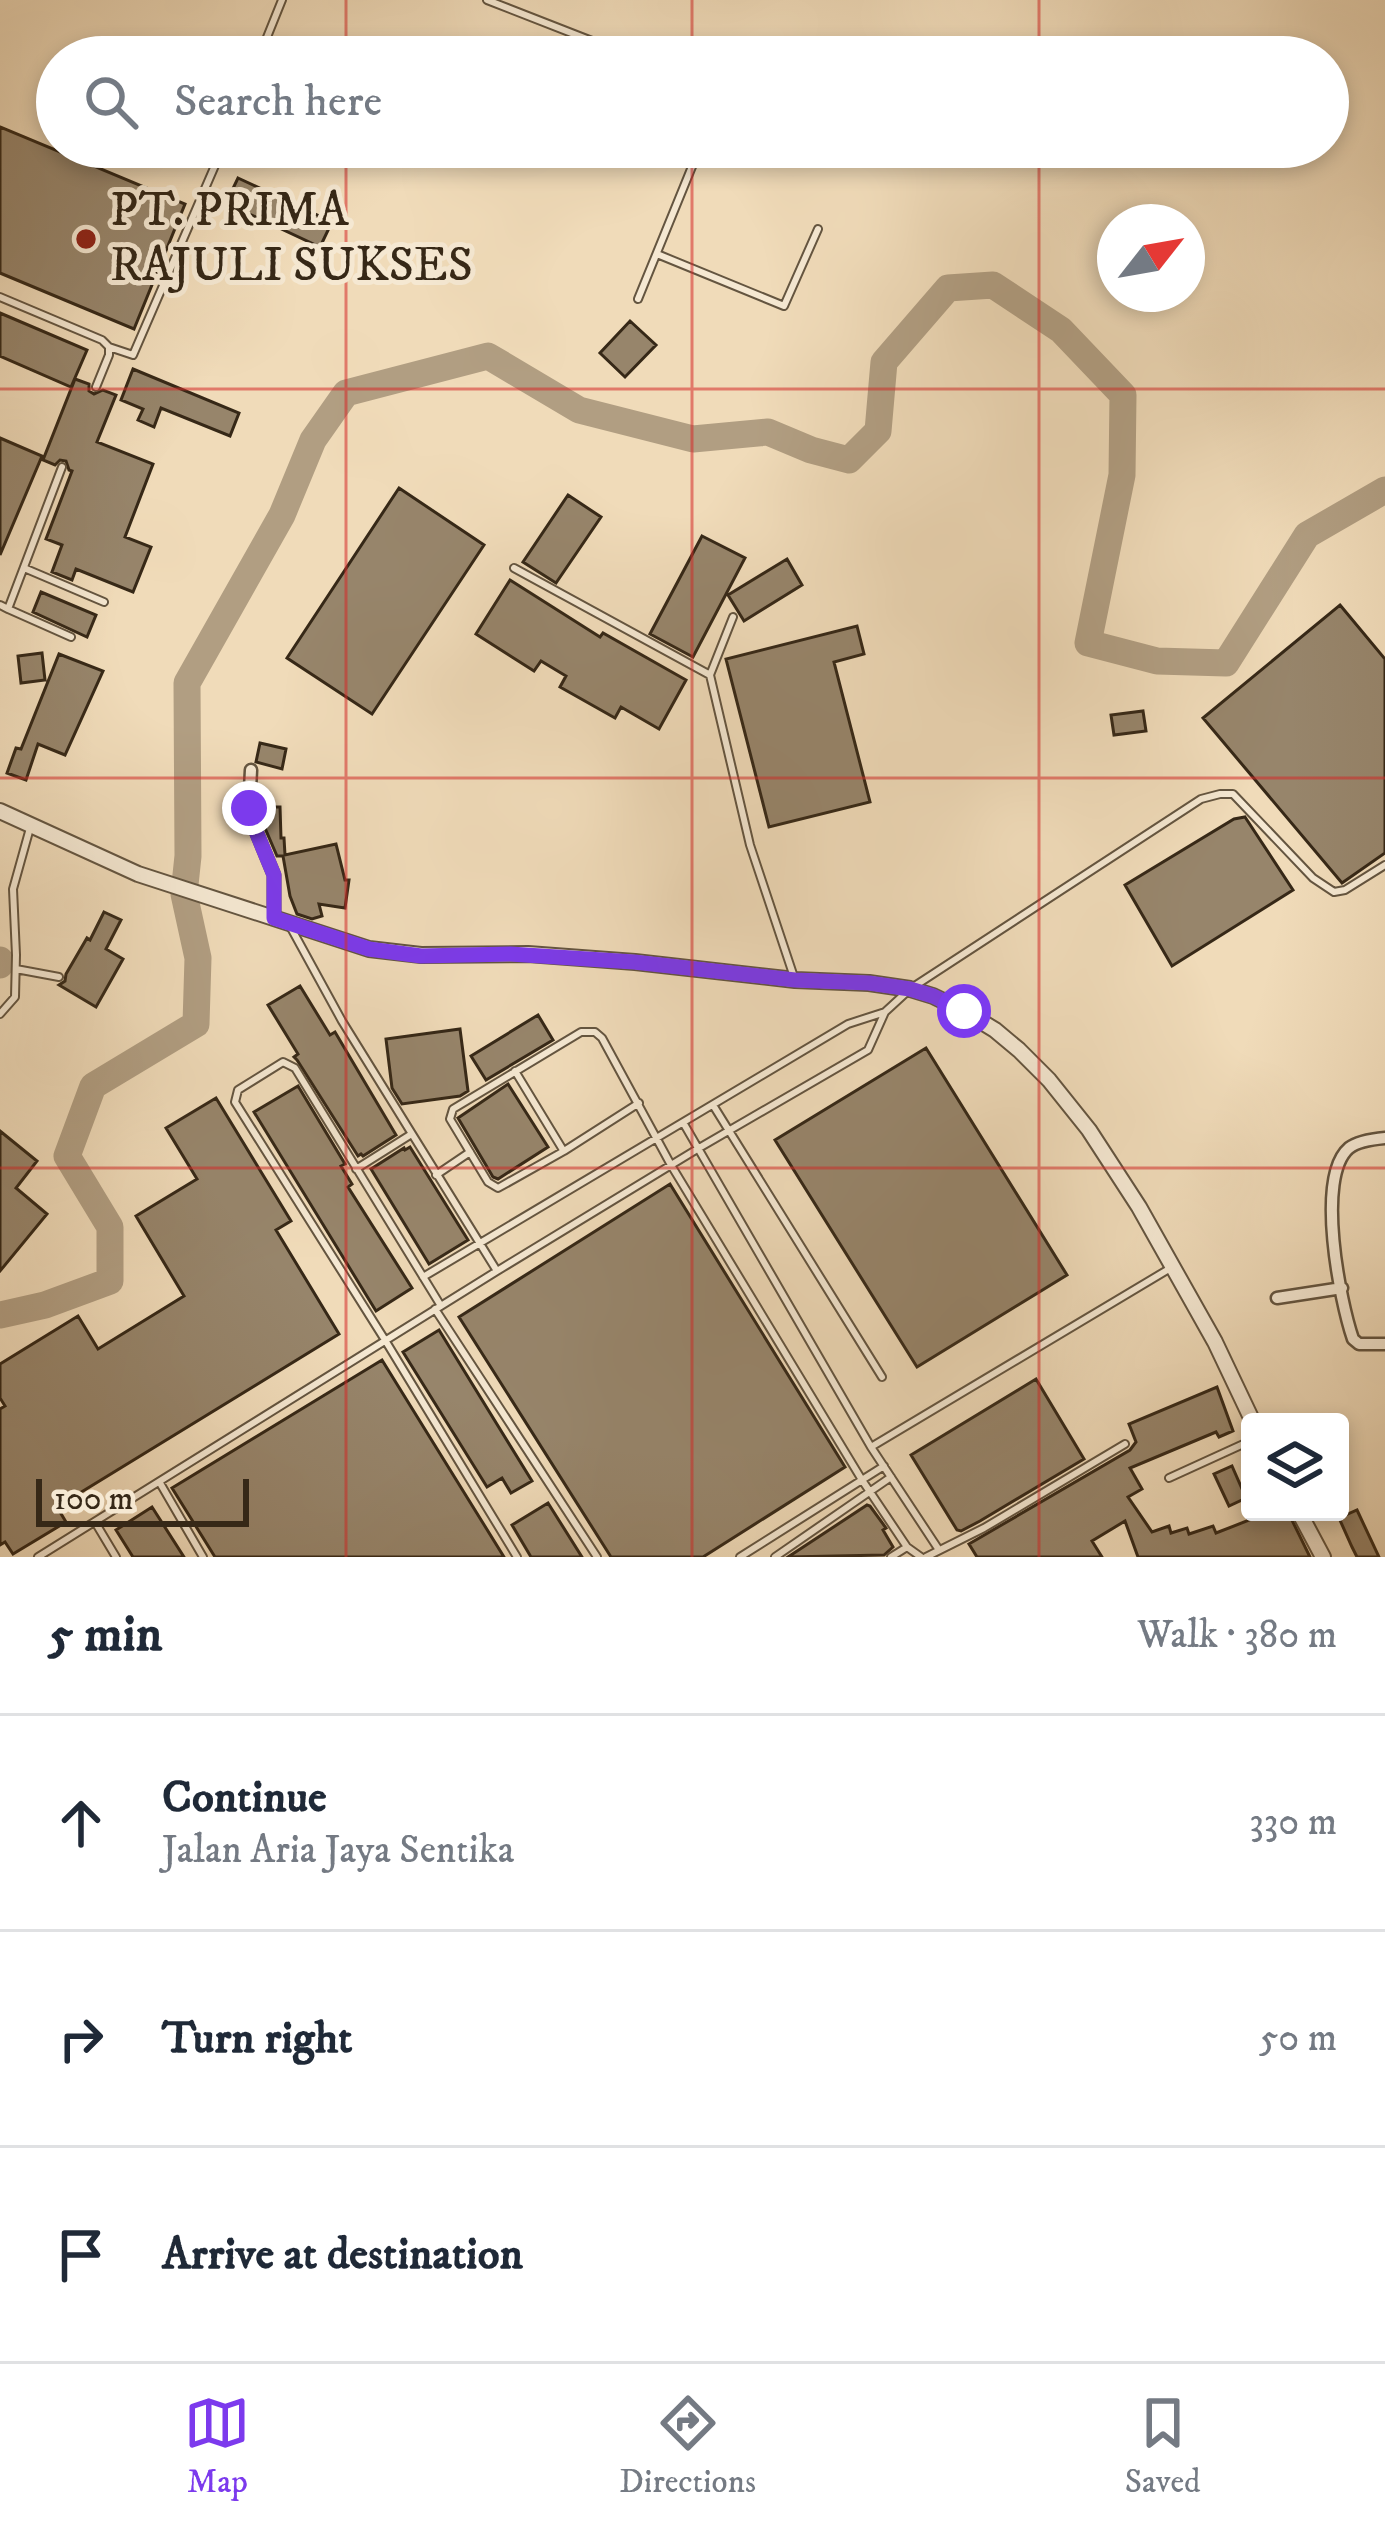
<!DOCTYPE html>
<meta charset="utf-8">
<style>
:root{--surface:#fff;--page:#f2f2f3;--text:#1f2937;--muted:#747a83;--line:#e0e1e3;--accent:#7c3aed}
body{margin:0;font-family:"IM FELL DW Pica",serif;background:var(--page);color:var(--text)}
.controls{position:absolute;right:36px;bottom:36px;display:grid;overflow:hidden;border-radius:12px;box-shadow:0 6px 18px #0003}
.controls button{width:108px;height:108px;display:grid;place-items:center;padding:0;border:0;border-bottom:3px solid var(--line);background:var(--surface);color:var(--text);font:60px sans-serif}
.compass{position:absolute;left:1097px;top:204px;width:108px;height:108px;border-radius:50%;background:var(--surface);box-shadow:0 6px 18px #0003;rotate:59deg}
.scale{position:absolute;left:36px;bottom:30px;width:213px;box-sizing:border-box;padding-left:12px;border:6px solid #362817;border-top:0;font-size:33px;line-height:42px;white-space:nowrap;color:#362817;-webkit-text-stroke:9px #f5e8d2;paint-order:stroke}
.stop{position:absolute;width:36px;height:36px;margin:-27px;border:9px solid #7c3aed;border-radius:50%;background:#fff}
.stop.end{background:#7c3aed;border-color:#fff;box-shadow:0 3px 12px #0008}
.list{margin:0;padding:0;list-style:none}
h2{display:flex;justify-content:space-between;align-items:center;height:156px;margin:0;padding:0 48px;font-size:51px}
h2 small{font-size:39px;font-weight:400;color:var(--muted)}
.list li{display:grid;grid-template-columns:78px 1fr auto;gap:36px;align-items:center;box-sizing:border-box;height:216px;padding:0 48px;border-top:3px solid var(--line)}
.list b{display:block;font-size:45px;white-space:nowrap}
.list p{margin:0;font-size:39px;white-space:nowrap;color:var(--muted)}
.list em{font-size:39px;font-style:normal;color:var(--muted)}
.icon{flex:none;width:66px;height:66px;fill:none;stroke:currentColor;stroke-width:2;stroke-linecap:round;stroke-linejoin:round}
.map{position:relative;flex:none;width:1385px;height:1557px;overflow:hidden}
.search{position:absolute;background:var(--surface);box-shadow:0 6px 18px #0003;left:36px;right:36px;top:36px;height:132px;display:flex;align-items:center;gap:30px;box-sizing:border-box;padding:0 42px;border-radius:66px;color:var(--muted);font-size:45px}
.sheet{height:804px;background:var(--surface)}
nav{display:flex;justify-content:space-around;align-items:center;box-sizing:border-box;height:168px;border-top:3px solid var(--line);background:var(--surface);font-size:33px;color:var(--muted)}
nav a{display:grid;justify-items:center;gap:6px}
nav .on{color:var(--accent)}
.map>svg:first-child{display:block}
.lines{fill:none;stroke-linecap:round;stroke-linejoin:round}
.river{stroke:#b19e82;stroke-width:27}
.building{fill:#97856b;stroke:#362817;stroke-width:3}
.service-casing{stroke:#645540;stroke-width:10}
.minor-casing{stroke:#645540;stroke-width:15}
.tertiary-casing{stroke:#645540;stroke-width:18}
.service{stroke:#f5e8d2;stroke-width:6}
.minor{stroke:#f5e8d2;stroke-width:10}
.tertiary{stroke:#f5e8d2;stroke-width:14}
.route{stroke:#7c3aed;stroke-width:15}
.grid{fill:none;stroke:#d62828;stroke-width:3;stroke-opacity:0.55}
.poi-dot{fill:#8f2418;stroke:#f5e8d2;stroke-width:4.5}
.labels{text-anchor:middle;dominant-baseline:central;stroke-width:10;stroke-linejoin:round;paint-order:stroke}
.poi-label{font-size:48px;fill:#362817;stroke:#f5e8d2;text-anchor:start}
</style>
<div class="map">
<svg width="1385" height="1557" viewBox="0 0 1385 1557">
<rect width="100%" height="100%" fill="#f0dbb9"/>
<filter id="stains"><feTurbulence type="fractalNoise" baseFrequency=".00167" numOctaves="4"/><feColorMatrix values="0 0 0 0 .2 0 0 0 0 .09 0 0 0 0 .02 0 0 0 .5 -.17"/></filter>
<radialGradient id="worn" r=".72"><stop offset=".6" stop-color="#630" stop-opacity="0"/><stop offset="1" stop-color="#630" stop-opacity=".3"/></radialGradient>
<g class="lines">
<path class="river" d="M 0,960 L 0,965
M 0,1315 L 45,1305 L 110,1281 L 110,1227 L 67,1156 L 93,1086 L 196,1024 L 198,958 L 184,894 L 188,856 L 187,683 L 282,515 L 313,440 L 346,393 L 488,356 L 579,410 L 693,439 L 768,432 L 811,450 L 849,460 L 878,431 L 884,362 L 948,288 L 993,285 L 1061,330 L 1123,395 L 1122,475 L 1088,643 L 1157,661 L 1226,663 L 1307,535 L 1385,490"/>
</g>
<path class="building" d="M 0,127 L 185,204 L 134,329 L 0,273 Z
M 238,178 L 332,222 L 320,247 L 226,203 Z
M 0,313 L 87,350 L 71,387 L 0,356 Z
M 630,321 L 656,345 L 625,377 L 600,353 Z
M 133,369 L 239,413 L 230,436 L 161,408 L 154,427 L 138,420 L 143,409 L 121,400 Z
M 75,379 L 89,384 L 89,391 L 94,394 L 103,390 L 116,395 L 97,442 L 153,464 L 125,537 L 151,547 L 133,592 L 76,569 L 72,580 L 52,572 L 62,545 L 46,539 L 72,471 L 69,470 L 66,461 L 60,460 L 55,465 L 43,460 Z
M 0,438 L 42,456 L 0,555 Z
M 399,488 L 484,545 L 372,714 L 287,658 Z
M 568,495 L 601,517 L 556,583 L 523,562 Z
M 702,536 L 745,558 L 693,657 L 650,634 Z
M 787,559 L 802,585 L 744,621 L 728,595 Z
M 510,580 L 600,637 L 603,633 L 686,680 L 659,729 L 621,707 L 615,718 L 560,687 L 566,676 L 541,661 L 534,671 L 476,634 Z
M 41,592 L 96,615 L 87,637 L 33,612 Z
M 1340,605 L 1385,659 L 1385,853 L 1342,883 L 1203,718 Z
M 857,626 L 864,654 L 834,662 L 870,802 L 769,827 L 726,659 Z
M 42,653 L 45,680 L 21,683 L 18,656 Z
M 59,654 L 103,671 L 65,755 L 38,744 L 26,780 L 7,773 L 16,748 L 21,749 Z
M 1143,711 L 1146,731 L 1114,735 L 1111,715 Z
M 260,743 L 286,749 L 282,769 L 256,762 Z
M 260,807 L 280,807 L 281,838 L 284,838 L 285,855 L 336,844 L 345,880 L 349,880 L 345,908 L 319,904 L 322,916 L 312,919 L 297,914 L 290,896 L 283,856 L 277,856 L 262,821 Z
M 1245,817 L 1293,890 L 1172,966 L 1125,885 L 1234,819 Z
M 104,912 L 121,920 L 106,949 L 123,959 L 96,1007 L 59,985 L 65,981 L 66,974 L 87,938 L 90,940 Z
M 300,986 L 330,1035 L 335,1032 L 396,1135 L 363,1156 L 361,1154 L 358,1156 L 297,1060 L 294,1057 L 298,1054 L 268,1005 Z
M 538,1015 L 553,1040 L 486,1080 L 471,1056 Z
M 460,1029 L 468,1091 L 460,1096 L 402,1104 L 392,1088 L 386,1039 Z
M 926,1048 L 1067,1275 L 917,1367 L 775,1140 Z
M 508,1084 L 548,1147 L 498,1179 L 493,1177 L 458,1118 Z
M 298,1086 L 345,1164 L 341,1166 L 352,1184 L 348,1187 L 412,1288 L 376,1311 L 254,1112 Z
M 216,1098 L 291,1221 L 276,1230 L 339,1334 L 57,1507 L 66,1522 L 13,1554 L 5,1542 L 0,1545 L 0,1409 L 5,1406 L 0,1398 L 0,1364 L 78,1316 L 98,1349 L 184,1296 L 136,1216 L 197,1179 L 166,1128 Z
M 0,1131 L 37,1161 L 16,1188 L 47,1214 L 0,1271 Z
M 410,1147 L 468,1240 L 429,1264 L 371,1169 L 404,1148 L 405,1150 Z
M 670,1184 L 845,1467 L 703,1557 L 611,1557 L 459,1317 Z
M 439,1330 L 532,1481 L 511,1493 L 502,1478 L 487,1487 L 403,1352 Z
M 382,1360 L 504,1557 L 215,1557 L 172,1488 Z
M 1036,1379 L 1084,1459 L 980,1521 L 961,1531 L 957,1530 L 911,1455 Z
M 1217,1387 L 1233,1431 L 1219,1437 L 1216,1432 L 1130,1468 L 1142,1489 L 1128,1497 L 1152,1532 L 1169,1526 L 1171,1533 L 1187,1528 L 1189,1534 L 1213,1526 L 1216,1533 L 1257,1517 L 1255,1512 L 1288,1512 L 1310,1557 L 1138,1557 L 1125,1521 L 1092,1541 L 1102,1557 L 977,1557 L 969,1544 L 1130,1450 L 1136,1442 L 1129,1424 Z
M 1232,1466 L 1246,1498 L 1229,1506 L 1214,1474 Z
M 548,1503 L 582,1557 L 531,1557 L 512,1525 Z
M 867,1505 L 870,1506 L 886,1528 L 883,1530 L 893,1547 L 884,1555 L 788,1557 Z
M 152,1507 L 184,1557 L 133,1557 L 116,1530 Z
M 1357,1510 L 1379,1557 L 1357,1557 L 1352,1547 L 1339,1518 Z"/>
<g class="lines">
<defs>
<path id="service" d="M 487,0 L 633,57
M 259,57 L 282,0
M 657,254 L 784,306 L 818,229
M 0,297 L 102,340 L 109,347 L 109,355 L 96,387
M 638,299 L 700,147
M 109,347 L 133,355 L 223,147
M 24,568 L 104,602
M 514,568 L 710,675
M 0,605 L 8,609 L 62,467
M 8,609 L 71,637
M 733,617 L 710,675 L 750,845 L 794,977
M 290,926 L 342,1021 L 497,1271 L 699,1148 L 868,1050 L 885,1012 L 910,989 L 1201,799 L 1220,794 L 1233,794 L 1313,878 L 1334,892 L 1345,890 L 1385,865
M 16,969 L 59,977
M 0,1014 L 15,997 L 16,955 L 13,889 L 30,828
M 515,1071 L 563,1150
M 639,1103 L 564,1151 L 498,1188 L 488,1182 L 450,1119 L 453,1109 L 581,1032 L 595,1032 L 602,1038 L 671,1165 L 862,1480 L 907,1547 L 921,1557
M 713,1105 L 882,1377
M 684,1124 L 871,1447 L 939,1550
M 356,1169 L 410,1135
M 436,1175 L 470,1152
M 423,1277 L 848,1024 L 885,1012
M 441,1306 L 295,1068 L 283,1062 L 238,1090 L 235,1102 L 385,1340 L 517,1557
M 435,1309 L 597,1557
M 871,1447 L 1169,1269
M 1169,1478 L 1250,1441
M 160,1483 L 203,1557
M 95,1522 L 116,1557
M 38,1557 L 497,1271
M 740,1557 L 884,1466
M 775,1557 L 891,1477
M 891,1557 L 907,1547
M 926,1557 L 984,1528 L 1125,1444"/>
<path id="minor" d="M 251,770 L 249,808 L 253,824 L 274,875 L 274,918
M 1385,1138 C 1374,1139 1358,1141 1349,1148 C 1315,1177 1340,1301 1353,1339 L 1359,1344 L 1385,1344
M 1277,1298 L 1342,1288"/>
<path id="tertiary" d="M 0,811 L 138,874 L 369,949 L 421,955 L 528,954 L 635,962 L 795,980 L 869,983 L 910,989 L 933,996 L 964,1011 L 995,1030 L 1019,1050 L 1049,1080 L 1089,1130 L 1139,1207 L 1215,1342 L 1253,1422
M 1299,1512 L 1323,1557"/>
</defs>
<use href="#service" class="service-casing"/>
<use href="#minor" class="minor-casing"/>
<use href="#tertiary" class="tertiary-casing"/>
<use href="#service" class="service"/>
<use href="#minor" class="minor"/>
<use href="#tertiary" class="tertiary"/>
</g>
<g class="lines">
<path class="route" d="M 249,808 L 253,824 L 274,875 L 274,918 L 369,949 L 421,956 L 510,954 L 634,962 L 795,980 L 869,983 L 910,989 L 933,996 L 964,1011"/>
</g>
<path class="grid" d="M 346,0 L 346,57M 692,0 L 692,57M 1039,0 L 1039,57M 346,147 L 346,1557M 692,147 L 692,1557M 1039,147 L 1039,1557M 0,389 L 1385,389M 0,778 L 1385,778M 0,1168 L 1385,1168"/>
<circle class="poi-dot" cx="86" cy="239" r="12"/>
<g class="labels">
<g class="poi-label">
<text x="110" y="211">PT. PRIMA<tspan x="110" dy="55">RAJULI SUKSES</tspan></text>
</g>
</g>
<rect width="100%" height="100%" filter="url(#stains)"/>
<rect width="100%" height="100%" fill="url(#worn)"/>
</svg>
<div class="controls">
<button><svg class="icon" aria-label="layers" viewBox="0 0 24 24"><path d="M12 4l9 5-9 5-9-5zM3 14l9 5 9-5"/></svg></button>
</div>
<svg class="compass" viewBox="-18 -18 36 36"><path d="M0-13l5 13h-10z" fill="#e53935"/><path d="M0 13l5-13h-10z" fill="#747a83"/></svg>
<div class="scale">100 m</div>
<div class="stop" style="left:964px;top:1011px"></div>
<div class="stop end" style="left:249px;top:808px"></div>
<div class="search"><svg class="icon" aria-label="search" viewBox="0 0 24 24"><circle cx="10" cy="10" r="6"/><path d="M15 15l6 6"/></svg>Search here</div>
</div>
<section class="sheet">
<h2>5 min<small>Walk · 380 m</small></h2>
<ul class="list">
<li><svg class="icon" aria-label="ahead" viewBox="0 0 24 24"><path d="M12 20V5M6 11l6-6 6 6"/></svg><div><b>Continue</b><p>Jalan Aria Jaya Sentika</p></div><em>330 m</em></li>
<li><svg class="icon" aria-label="right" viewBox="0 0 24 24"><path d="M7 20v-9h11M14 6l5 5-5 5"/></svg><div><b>Turn right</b></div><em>50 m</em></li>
<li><svg class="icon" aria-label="arrive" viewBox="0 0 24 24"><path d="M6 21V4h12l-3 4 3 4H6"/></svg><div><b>Arrive at destination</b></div></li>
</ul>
</section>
<nav>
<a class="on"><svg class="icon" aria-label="map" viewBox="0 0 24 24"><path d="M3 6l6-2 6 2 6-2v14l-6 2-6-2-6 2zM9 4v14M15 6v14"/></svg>Map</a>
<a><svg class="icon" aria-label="directions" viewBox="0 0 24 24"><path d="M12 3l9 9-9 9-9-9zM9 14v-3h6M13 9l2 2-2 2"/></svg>Directions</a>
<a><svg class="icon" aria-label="saved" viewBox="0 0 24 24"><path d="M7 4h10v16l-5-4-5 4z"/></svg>Saved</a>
</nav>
